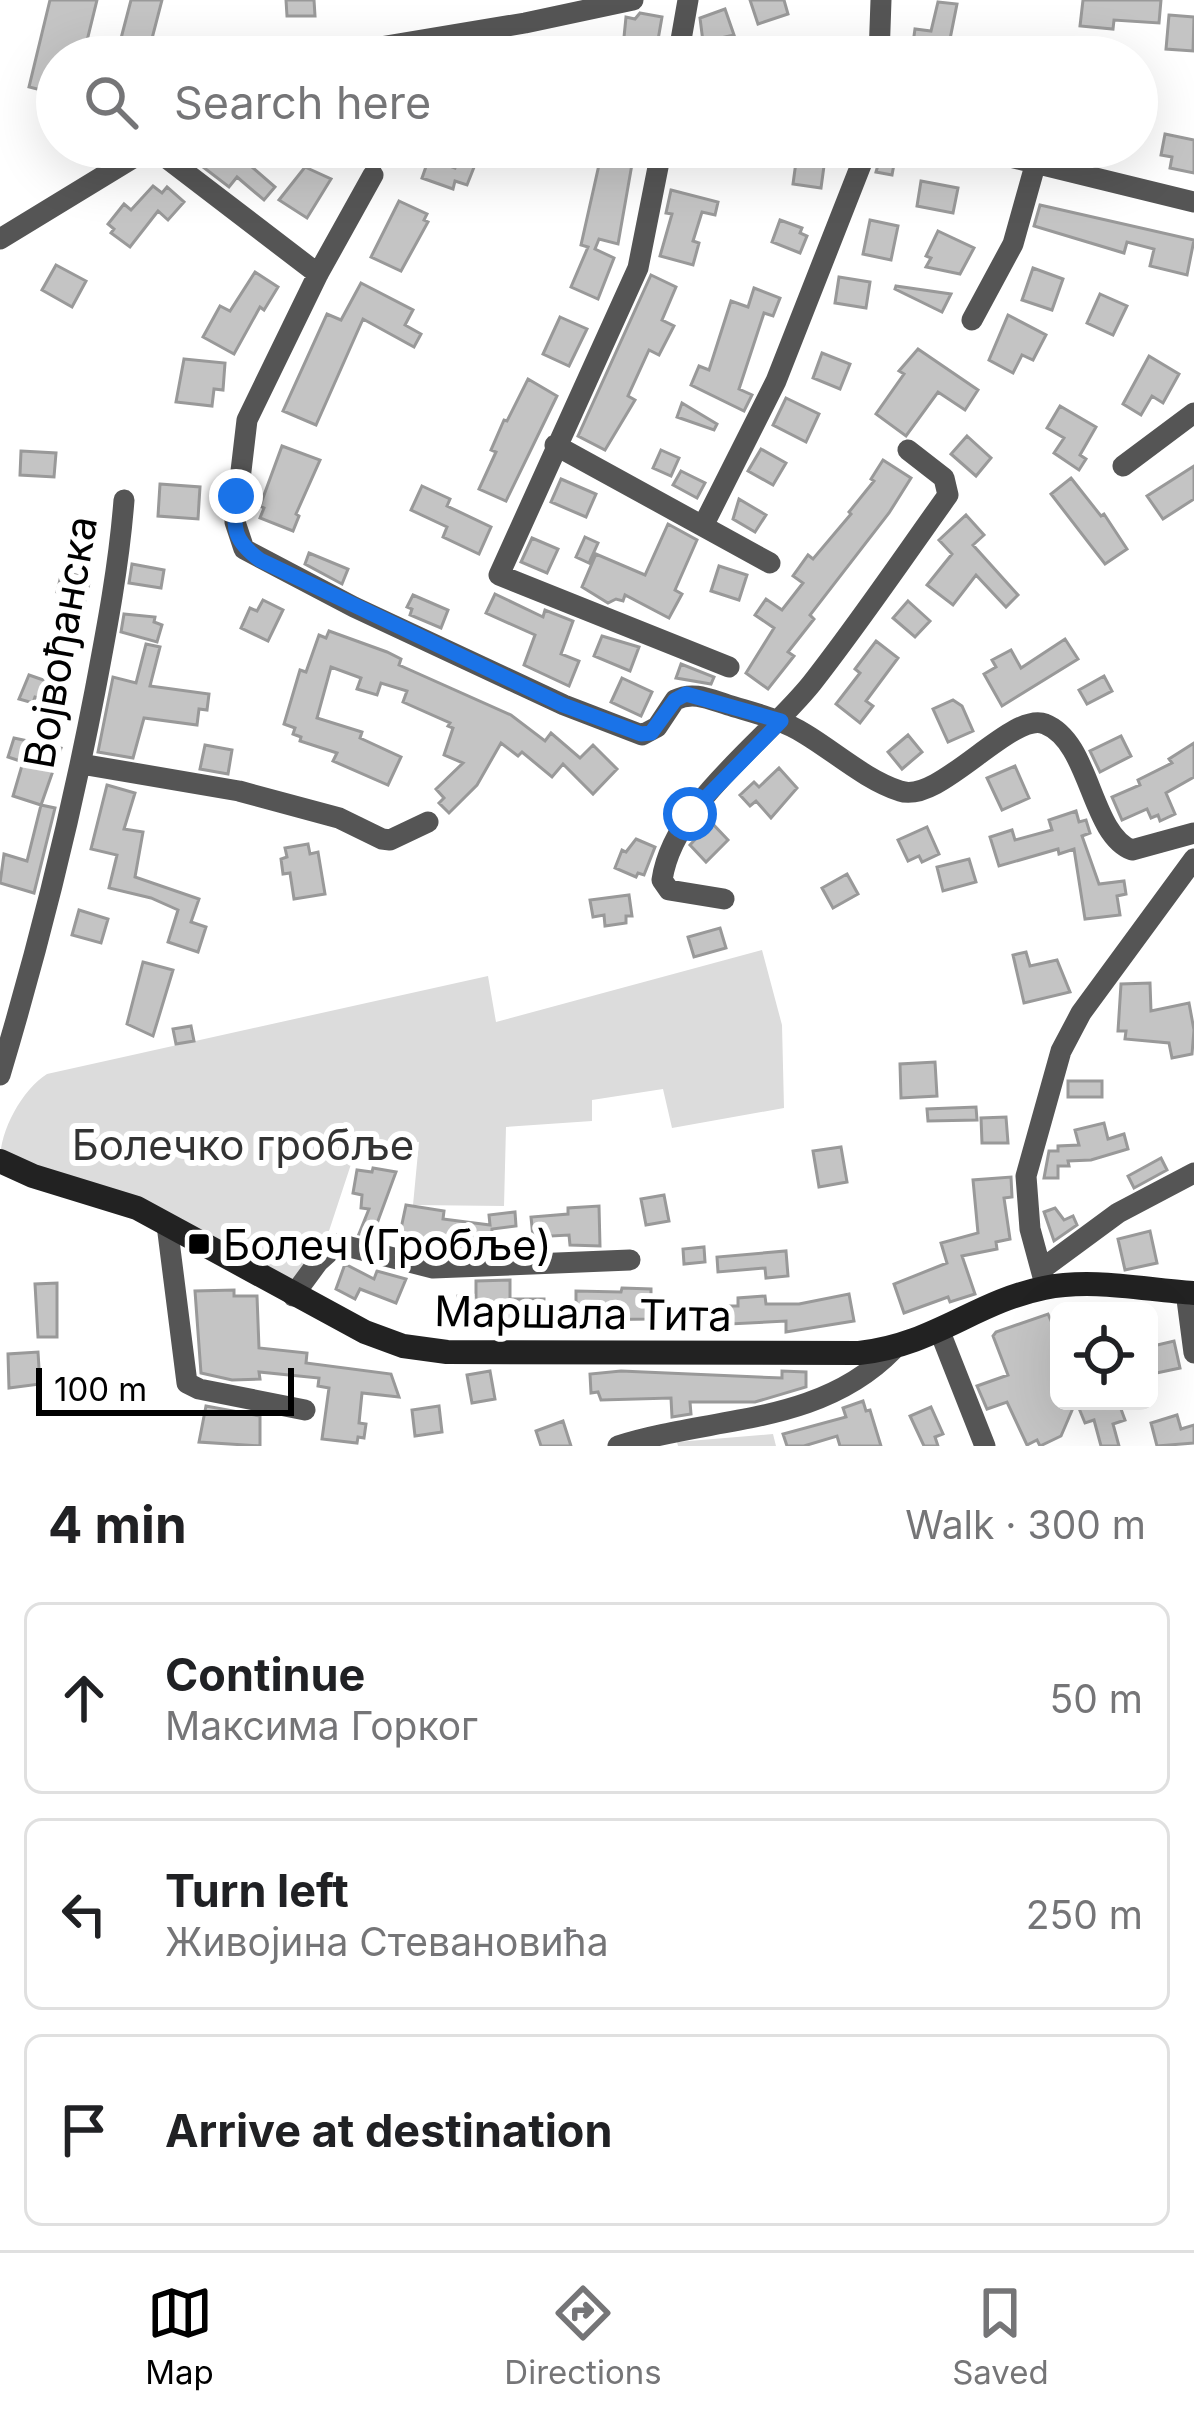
<!DOCTYPE html>
<meta charset="utf-8">
<style>
:root{--surface:#fff;--page:#f6f6f6;--text:#202124;--muted:#757577;--line:#e0e0e0;--accent:#000}
body{margin:0;font-family:Inter,sans-serif;background:var(--page);color:var(--text)}
.controls{position:absolute;right:36px;bottom:36px;display:grid;overflow:hidden;border-radius:18px;box-shadow:0 12px 48px #0002}
.controls button{width:108px;height:108px;display:grid;place-items:center;padding:0;border:0;border-bottom:3px solid var(--line);background:var(--surface);color:var(--text);font:60px sans-serif}
.scale{position:absolute;left:36px;bottom:30px;width:258px;box-sizing:border-box;padding-left:12px;border:6px solid #000;border-top:0;font-size:33px;line-height:42px;white-space:nowrap;color:#000;-webkit-text-stroke:9px #fff;paint-order:stroke}
.stop{position:absolute;width:36px;height:36px;margin:-27px;border:9px solid #1a73e8;border-radius:50%;background:#fff}
.stop.end{background:#1a73e8;border-color:#fff;box-shadow:0 3px 12px #0008}
.list{margin:0;padding:0;list-style:none}
h2{display:flex;justify-content:space-between;align-items:center;height:156px;margin:0;padding:0 48px;font-size:51px}
h2 small{font-size:39px;font-weight:400;color:var(--muted)}
.list li{display:grid;grid-template-columns:78px 1fr auto;gap:36px;align-items:center;box-sizing:border-box;height:192px;margin:0 24px 24px;padding:0 24px;border:3px solid var(--line);border-radius:18px}
.list b{display:block;font-size:45px;white-space:nowrap}
.list p{margin:0;font-size:39px;white-space:nowrap;color:var(--muted)}
.list em{font-size:39px;font-style:normal;color:var(--muted)}
.icon{flex:none;width:66px;height:66px;fill:none;stroke:currentColor;stroke-width:2;stroke-linecap:round;stroke-linejoin:round}
.map{position:relative;flex:none;width:1194px;height:1446px;overflow:hidden}
.search{position:absolute;background:var(--surface);box-shadow:0 12px 48px #0002;left:36px;right:36px;top:36px;height:132px;display:flex;align-items:center;gap:30px;box-sizing:border-box;padding:0 42px;border-radius:66px;color:var(--muted);font-size:45px}
.sheet{height:804px;background:var(--surface)}
nav{display:flex;justify-content:space-around;align-items:center;box-sizing:border-box;height:168px;border-top:3px solid var(--line);background:var(--surface);font-size:33px;color:var(--muted)}
nav a{display:grid;justify-items:center;gap:6px}
nav .on{color:var(--accent)}
.map>svg:first-child{display:block}
.green{fill:#dcdcdc}
.building{fill:#c4c4c4;stroke:#999;stroke-width:3}
.lines{fill:none;stroke-linecap:round;stroke-linejoin:round}
.street{stroke:#555;stroke-width:21}
.secondary{stroke:#222;stroke-width:24}
.route{stroke:#1a73e8;stroke-width:15}
.poi-dot{fill:#000;stroke:#fff;stroke-width:4.5}
.labels{text-anchor:middle;dominant-baseline:central;stroke-width:12;stroke-linejoin:round;paint-order:stroke}
.street-label{font-size:42px;fill:#000;stroke:#fff}
.park-label{font-size:42px;fill:#333;stroke:#fff}
.poi-label{font-size:42px;fill:#000;stroke:#fff;text-anchor:start}
</style>
<div class="map">
<svg width="1194" height="1446" viewBox="0 0 1194 1446">
<rect width="100%" height="100%" fill="#fff"/>
<path class="green" d="M 762,950 L 782,1025 L 784,1108 L 672,1128 L 663,1089 L 592,1100 L 592,1121 L 506,1127 L 504,1206 L 413,1205 L 419,1142 L 359,1140 L 327,1237 L 287,1292 L 137,1208 L 0,1161 C 0,1130 22,1090 47,1074 L 488,976 L 496,1022 Z
M 773,1434 L 776,1446 L 678,1446 L 677,1442 Z"/>
<path class="building" d="M 50,0 L 97,0 L 83,57 L 57,57 L 57,94 L 29,87 Z
M 131,0 L 162,0 L 148,54 L 119,46 Z
M 286,0 L 314,0 L 315,16 L 287,16 Z
M 750,0 L 784,0 L 788,14 L 758,24 Z
M 1083,0 L 1161,0 L 1159,23 L 1114,20 L 1113,29 L 1080,26 Z
M 938,2 L 957,4 L 947,54 L 912,50 L 915,29 L 931,31 Z
M 725,9 L 734,35 L 703,42 L 700,18 Z
M 640,13 L 662,17 L 655,57 L 622,57 L 626,17 L 635,19 Z
M 1169,15 L 1194,17 L 1193,51 L 1166,49 Z
M 1165,134 L 1194,140 L 1194,173 L 1170,168 L 1172,157 L 1161,155 Z
M 231,147 L 260,147 L 245,161 L 275,187 L 264,200 L 237,177 L 229,187 L 203,167 L 214,153 L 222,159 Z
M 463,147 L 482,147 L 467,185 L 455,181 L 453,189 L 422,178 L 429,158 L 455,168 Z
M 603,147 L 635,147 L 618,244 L 599,239 L 595,249 L 614,258 L 598,299 L 571,287 L 588,247 L 581,245 Z
M 680,147 L 712,147 L 710,165 L 678,161 Z
M 883,147 L 897,148 L 892,175 L 876,172 Z
M 796,162 L 824,166 L 821,188 L 793,184 Z
M 305,167 L 331,179 L 307,218 L 279,200 Z
M 921,181 L 958,188 L 953,213 L 917,206 Z
M 153,186 L 162,193 L 167,187 L 184,202 L 168,220 L 158,211 L 130,247 L 111,233 L 114,229 L 108,224 L 124,204 L 131,210 Z
M 671,190 L 718,202 L 715,215 L 702,212 L 693,241 L 699,243 L 693,265 L 660,256 L 672,214 L 666,213 Z
M 399,201 L 427,214 L 424,220 L 428,222 L 401,271 L 371,257 Z
M 1040,205 L 1194,240 L 1187,275 L 1150,266 L 1154,249 L 1127,242 L 1124,253 L 1034,226 Z
M 780,220 L 802,228 L 800,233 L 807,236 L 800,253 L 772,242 Z
M 870,220 L 898,226 L 891,260 L 863,254 Z
M 938,231 L 974,248 L 960,274 L 926,267 L 931,258 L 926,256 Z
M 56,265 L 86,281 L 72,307 L 42,290 Z
M 1033,268 L 1063,279 L 1052,310 L 1022,300 Z
M 255,272 L 278,287 L 264,310 L 260,307 L 234,354 L 203,337 L 220,306 L 230,311 Z
M 651,275 L 676,287 L 662,320 L 674,326 L 659,355 L 649,350 L 628,396 L 635,400 L 605,450 L 578,436 Z
M 839,277 L 870,282 L 866,308 L 835,303 Z
M 361,283 L 413,310 L 405,325 L 421,334 L 414,347 L 363,319 L 316,425 L 283,411 L 327,314 L 341,320 Z
M 896,286 L 951,294 L 942,312 L 895,289 Z
M 754,288 L 780,298 L 773,316 L 764,313 L 739,389 L 752,395 L 744,411 L 691,385 L 699,366 L 709,370 L 731,301 L 748,307 Z
M 1100,294 L 1127,306 L 1113,335 L 1087,323 Z
M 1008,315 L 1046,335 L 1033,360 L 1022,355 L 1013,373 L 989,360 Z
M 560,317 L 587,329 L 569,366 L 543,354 Z
M 918,349 L 978,390 L 965,410 L 938,392 L 906,436 L 876,414 L 904,374 L 899,371 Z
M 822,353 L 850,364 L 840,389 L 813,378 Z
M 1149,356 L 1179,374 L 1163,403 L 1152,396 L 1141,415 L 1123,404 Z
M 184,359 L 225,363 L 223,390 L 214,389 L 212,406 L 176,402 Z
M 528,379 L 557,396 L 506,501 L 479,489 L 496,452 L 491,450 L 504,420 L 507,421 Z
M 786,398 L 819,414 L 806,442 L 773,425 Z
M 682,403 L 717,424 L 714,430 L 677,417 Z
M 1060,406 L 1096,427 L 1080,455 L 1086,459 L 1079,470 L 1054,453 L 1064,438 L 1047,428 Z
M 967,436 L 991,458 L 976,476 L 951,454 Z
M 282,446 L 320,460 L 296,514 L 299,516 L 293,531 L 260,518 L 264,508 L 260,506 Z
M 761,449 L 786,463 L 773,485 L 748,471 Z
M 661,450 L 679,458 L 671,476 L 653,468 Z
M 21,451 L 56,453 L 54,477 L 20,475 Z
M 883,460 L 911,478 L 889,513 L 810,615 L 814,619 L 788,652 L 794,656 L 768,689 L 746,673 L 774,628 L 755,615 L 766,599 L 782,610 L 803,583 L 793,576 L 808,555 L 813,559 L 851,514 L 849,512 L 874,481 L 871,479 Z
M 1194,466 L 1194,499 L 1163,519 L 1147,496 Z
M 681,471 L 705,483 L 697,498 L 673,485 Z
M 1071,478 L 1101,516 L 1104,514 L 1127,549 L 1105,564 L 1051,494 Z
M 561,479 L 596,494 L 586,517 L 551,502 Z
M 160,484 L 200,487 L 198,519 L 158,516 Z
M 422,486 L 450,499 L 447,506 L 491,527 L 479,554 L 443,537 L 447,527 L 411,510 Z
M 739,499 L 766,515 L 755,532 L 733,519 Z
M 966,515 L 984,535 L 973,545 L 1018,595 L 1006,607 L 976,575 L 953,605 L 927,585 L 952,554 L 939,540 Z
M 668,524 L 697,540 L 675,590 L 682,594 L 669,618 L 625,595 L 623,601 L 616,599 L 608,603 L 582,587 L 596,554 L 645,575 Z
M 585,537 L 598,543 L 589,563 L 576,557 Z
M 532,538 L 558,549 L 547,573 L 521,562 Z
M 309,553 L 348,569 L 342,584 L 305,564 Z
M 132,564 L 164,570 L 161,588 L 129,583 Z
M 719,566 L 747,575 L 739,600 L 711,591 Z
M 62,571 L 90,579 L 85,600 L 57,592 Z
M 495,594 L 543,617 L 545,610 L 573,621 L 561,654 L 579,661 L 569,686 L 524,665 L 535,635 L 486,613 Z
M 413,595 L 448,610 L 441,628 L 410,615 L 412,609 L 407,607 Z
M 263,600 L 283,610 L 268,641 L 241,628 L 250,608 L 257,611 Z
M 908,601 L 930,621 L 915,637 L 893,618 Z
M 124,614 L 155,617 L 154,622 L 162,625 L 157,642 L 121,632 Z
M 329,631 L 387,652 L 401,659 L 399,665 L 511,715 L 545,741 L 551,733 L 580,758 L 593,745 L 617,769 L 593,794 L 563,764 L 552,777 L 522,752 L 518,756 L 501,743 L 477,785 L 449,813 L 439,803 L 444,798 L 436,789 L 463,763 L 444,755 L 453,728 L 448,726 L 450,723 L 403,702 L 407,691 L 381,683 L 377,695 L 357,689 L 361,678 L 331,667 L 317,718 L 362,732 L 360,738 L 401,757 L 388,785 L 333,761 L 337,753 L 300,741 L 301,737 L 293,734 L 295,728 L 284,724 L 300,670 L 306,672 L 319,635 L 326,638 Z
M 602,636 L 639,647 L 630,671 L 594,656 Z
M 1065,639 L 1078,659 L 1002,706 L 984,674 L 996,667 L 992,660 L 1011,650 L 1021,668 Z
M 876,641 L 898,658 L 866,701 L 873,706 L 860,723 L 836,704 L 860,673 L 855,669 Z
M 146,644 L 160,647 L 150,686 L 209,694 L 207,710 L 199,709 L 197,725 L 144,718 L 133,758 L 98,752 L 113,677 L 136,683 Z
M 681,664 L 714,677 L 711,684 L 676,678 Z
M 29,675 L 52,683 L 46,700 L 35,697 L 33,703 L 19,699 Z
M 1104,676 L 1112,691 L 1087,704 L 1079,690 Z
M 622,678 L 652,692 L 641,716 L 611,702 Z
M 953,700 L 962,706 L 973,731 L 948,742 L 933,709 Z
M 908,735 L 922,752 L 902,769 L 888,752 Z
M 1121,736 L 1131,756 L 1100,772 L 1090,751 Z
M 14,738 L 61,748 L 41,805 L 13,796 L 23,762 L 8,757 Z
M 1194,743 L 1194,777 L 1166,793 L 1175,814 L 1160,821 L 1158,815 L 1151,818 L 1147,809 L 1122,820 L 1112,797 L 1140,785 L 1138,780 L 1172,763 L 1169,759 Z
M 205,745 L 232,750 L 228,774 L 200,769 Z
M 1015,766 L 1029,798 L 1002,810 L 987,778 Z
M 779,768 L 797,788 L 771,818 L 756,801 L 750,806 L 740,795 L 754,782 L 759,787 Z
M 107,785 L 135,793 L 124,829 L 143,832 L 135,877 L 199,899 L 191,922 L 206,927 L 198,952 L 168,942 L 178,910 L 151,898 L 109,888 L 117,855 L 91,849 Z
M 41,805 L 55,808 L 34,893 L 0,883 L 4,854 L 27,861 Z
M 1076,811 L 1079,822 L 1086,820 L 1090,833 L 1082,836 L 1099,884 L 1124,881 L 1126,894 L 1117,896 L 1120,915 L 1085,919 L 1074,849 L 1059,854 L 1058,849 L 999,866 L 990,837 L 1012,830 L 1015,840 L 1052,830 L 1049,820 Z
M 711,822 L 728,840 L 706,862 L 690,845 Z
M 927,827 L 939,854 L 922,862 L 919,856 L 908,861 L 898,840 Z
M 636,839 L 655,847 L 644,875 L 638,873 L 636,877 L 615,868 L 622,850 L 626,852 Z
M 308,844 L 310,854 L 318,852 L 325,894 L 294,899 L 290,873 L 283,874 L 281,859 L 287,857 L 285,848 Z
M 969,859 L 976,882 L 943,891 L 937,867 Z
M 847,874 L 858,894 L 833,908 L 822,888 Z
M 629,895 L 632,916 L 626,916 L 626,923 L 605,926 L 604,915 L 593,917 L 590,900 Z
M 79,910 L 108,919 L 101,943 L 72,935 Z
M 720,928 L 726,948 L 694,957 L 688,937 Z
M 1026,952 L 1030,966 L 1057,960 L 1070,992 L 1024,1003 L 1013,955 Z
M 143,962 L 173,970 L 153,1036 L 127,1024 Z
M 1150,983 L 1151,1011 L 1189,1003 L 1194,1030 L 1192,1054 L 1172,1058 L 1169,1043 L 1125,1039 L 1126,1031 L 1118,1031 L 1121,984 Z
M 191,1026 L 194,1041 L 176,1044 L 173,1029 Z
M 935,1062 L 937,1096 L 901,1098 L 900,1064 Z
M 1068,1081 L 1102,1081 L 1102,1097 L 1068,1097 Z
M 976,1107 L 977,1120 L 928,1121 L 927,1109 Z
M 1006,1117 L 1008,1143 L 982,1143 L 981,1118 Z
M 1104,1123 L 1108,1139 L 1124,1134 L 1128,1149 L 1091,1160 L 1068,1161 L 1069,1166 L 1058,1166 L 1058,1178 L 1044,1178 L 1049,1151 L 1058,1151 L 1058,1146 L 1079,1145 L 1075,1130 Z
M 841,1147 L 847,1182 L 819,1187 L 813,1151 Z
M 1161,1158 L 1167,1170 L 1134,1188 L 1128,1176 Z
M 373,1168 L 396,1172 L 372,1237 L 359,1234 L 369,1209 L 361,1208 L 362,1195 L 353,1193 L 357,1170 L 372,1172 Z
M 1011,1177 L 1012,1197 L 1004,1198 L 1010,1239 L 996,1242 L 997,1249 L 962,1256 L 975,1294 L 950,1302 L 948,1297 L 904,1313 L 894,1284 L 947,1263 L 941,1243 L 978,1233 L 973,1180 Z
M 664,1195 L 669,1221 L 646,1225 L 641,1199 Z
M 406,1205 L 444,1211 L 443,1219 L 490,1225 L 489,1215 L 515,1212 L 516,1226 L 492,1229 L 491,1251 L 399,1238 Z
M 599,1206 L 600,1246 L 570,1245 L 569,1235 L 533,1237 L 531,1217 L 568,1214 L 568,1208 Z
M 1055,1208 L 1064,1220 L 1073,1216 L 1077,1225 L 1054,1241 L 1044,1212 Z
M 1150,1231 L 1157,1263 L 1125,1270 L 1118,1239 Z
M 704,1247 L 705,1262 L 684,1264 L 683,1249 Z
M 786,1251 L 788,1276 L 766,1278 L 765,1268 L 718,1272 L 717,1257 Z
M 345,1264 L 374,1279 L 377,1271 L 406,1279 L 396,1303 L 360,1289 L 355,1299 L 336,1289 Z
M 510,1280 L 510,1299 L 544,1299 L 544,1325 L 457,1323 L 458,1296 L 476,1297 L 476,1281 Z
M 57,1283 L 57,1337 L 38,1337 L 35,1284 Z
M 622,1288 L 651,1289 L 651,1319 L 580,1320 L 580,1312 L 576,1312 L 576,1291 L 621,1292 Z
M 234,1290 L 234,1296 L 257,1296 L 259,1348 L 307,1353 L 306,1363 L 391,1374 L 399,1397 L 362,1393 L 359,1423 L 366,1424 L 364,1438 L 358,1437 L 357,1443 L 322,1439 L 329,1388 L 318,1386 L 319,1378 L 259,1372 L 260,1379 L 232,1380 L 201,1373 L 195,1291 Z
M 849,1294 L 854,1321 L 786,1332 L 786,1321 L 730,1324 L 729,1306 L 738,1306 L 738,1298 L 765,1296 L 766,1304 L 799,1304 Z
M 1048,1314 L 1059,1339 L 1059,1401 L 1076,1401 L 1061,1436 L 1040,1446 L 1037,1440 L 1027,1445 L 1007,1402 L 987,1409 L 977,1386 L 1008,1375 L 993,1336 L 996,1332 Z
M 1174,1341 L 1180,1368 L 1152,1374 L 1149,1347 Z
M 38,1352 L 40,1384 L 9,1388 L 8,1354 Z
M 490,1371 L 495,1399 L 472,1403 L 467,1375 Z
M 621,1371 L 782,1378 L 782,1371 L 806,1372 L 806,1387 L 755,1402 L 690,1402 L 691,1414 L 672,1417 L 671,1398 L 601,1400 L 598,1392 L 591,1393 L 590,1374 Z
M 863,1401 L 866,1411 L 870,1410 L 881,1446 L 840,1446 L 837,1436 L 804,1446 L 787,1446 L 783,1434 L 846,1417 L 843,1408 Z
M 1076,1401 L 1118,1401 L 1125,1420 L 1113,1424 L 1119,1446 L 1101,1446 L 1094,1420 L 1085,1423 Z
M 206,1406 L 260,1416 L 260,1446 L 199,1442 Z
M 439,1406 L 442,1432 L 415,1436 L 412,1410 Z
M 931,1407 L 943,1434 L 935,1437 L 938,1446 L 924,1446 L 910,1416 Z
M 1177,1415 L 1181,1429 L 1194,1425 L 1194,1443 L 1157,1446 L 1151,1423 Z
M 563,1421 L 571,1446 L 541,1446 L 536,1431 Z"/>
<g class="lines">
<path class="street" d="M 320,57 L 525,23 L 633,0
M 678,57 L 688,0
M 879,57 L 881,0
M 152,147 L 318,274
M 662,147 L 638,268 L 499,575 L 729,667
M 969,147 L 1194,202
M 373,175 L 318,274 L 247,420 L 235,522 L 244,549 L 354,607 L 564,705 L 642,735 L 657,727 L 675,700 C 693,691 709,699 728,705 C 754,713 781,719 805,734 C 835,752 866,780 900,791 C 939,805 1012,710 1045,724 C 1091,742 1090,834 1132,850 L 1194,833
M 0,239 L 151,147
M 972,320 L 1013,244 L 1036,162
M 555,445 L 770,563
M 1123,466 L 1194,413
M 704,524 L 776,381 L 868,147
M 81,764 L 239,791 L 339,818 L 382,839 L 390,840 L 428,822
M 724,899 L 669,890 L 662,880 C 673,804 765,742 812,683 C 859,623 903,558 948,495 L 944,478 L 908,450
M 0,1075 C 38,948 70,821 95,691 C 107,628 119,565 124,500
M 167,1225 L 187,1383 L 199,1389 L 305,1410
M 1042,1269 L 1118,1213 L 1194,1173
M 1046,1288 L 1030,1229 L 1026,1176 L 1061,1051 L 1081,1013 L 1194,859
M 1186,1292 L 1194,1353
M 293,1296 L 318,1262 L 338,1244 L 433,1268 L 630,1260
M 940,1332 L 985,1446
M 618,1446 C 712,1416 819,1426 893,1350"/>
<path class="secondary" d="M 0,1161 L 33,1176 L 137,1208 L 365,1332 L 403,1346 L 447,1352 L 859,1353 C 934,1345 975,1302 1044,1288 C 1093,1278 1145,1290 1194,1293"/>
</g>
<g class="lines">
<path class="route" d="M 236,496 C 234,529 232,539 260,560 L 563,705 L 641,734 L 651,733 L 675,700 L 686,694 L 781,721 L 690,814"/>
</g>
<rect class="poi-dot" x="187" y="1232" width="24" height="24" rx="6"/>
<g class="labels">
<g class="street-label">
<text transform="translate(60 642) rotate(-80)">Војвођанска</text>
<text transform="translate(583 1313) rotate(1)">Маршала Тита</text>
</g>
<g class="park-label">
<text x="243" y="1144">Болечко гробље</text>
</g>
<g class="poi-label">
<text x="223" y="1244">Болеч (Гробље)</text>
</g>
</g>
</svg>
<div class="controls">
<button><svg class="icon" aria-label="locate" viewBox="0 0 24 24"><circle cx="12" cy="12" r="6"/><path d="M12 2v4M12 18v4M2 12h4M18 12h4"/></svg></button>
</div>
<div class="scale">100 m</div>
<div class="stop" style="left:690px;top:814px"></div>
<div class="stop end" style="left:236px;top:496px"></div>
<div class="search"><svg class="icon" aria-label="search" viewBox="0 0 24 24"><circle cx="10" cy="10" r="6"/><path d="M15 15l6 6"/></svg>Search here</div>
</div>
<section class="sheet">
<h2>4 min<small>Walk · 300 m</small></h2>
<ul class="list">
<li><svg class="icon" aria-label="ahead" viewBox="0 0 24 24"><path d="M12 20V5M6 11l6-6 6 6"/></svg><div><b>Continue</b><p>Максима Горког</p></div><em>50 m</em></li>
<li><svg class="icon" aria-label="left" viewBox="0 0 24 24"><path d="M17 20v-9H6M10 6l-5 5 5 5"/></svg><div><b>Turn left</b><p>Живојина Стевановића</p></div><em>250 m</em></li>
<li><svg class="icon" aria-label="arrive" viewBox="0 0 24 24"><path d="M6 21V4h12l-3 4 3 4H6"/></svg><div><b>Arrive at destination</b></div></li>
</ul>
</section>
<nav>
<a class="on"><svg class="icon" aria-label="map" viewBox="0 0 24 24"><path d="M3 6l6-2 6 2 6-2v14l-6 2-6-2-6 2zM9 4v14M15 6v14"/></svg>Map</a>
<a><svg class="icon" aria-label="directions" viewBox="0 0 24 24"><path d="M12 3l9 9-9 9-9-9zM9 14v-3h6M13 9l2 2-2 2"/></svg>Directions</a>
<a><svg class="icon" aria-label="saved" viewBox="0 0 24 24"><path d="M7 4h10v16l-5-4-5 4z"/></svg>Saved</a>
</nav>
